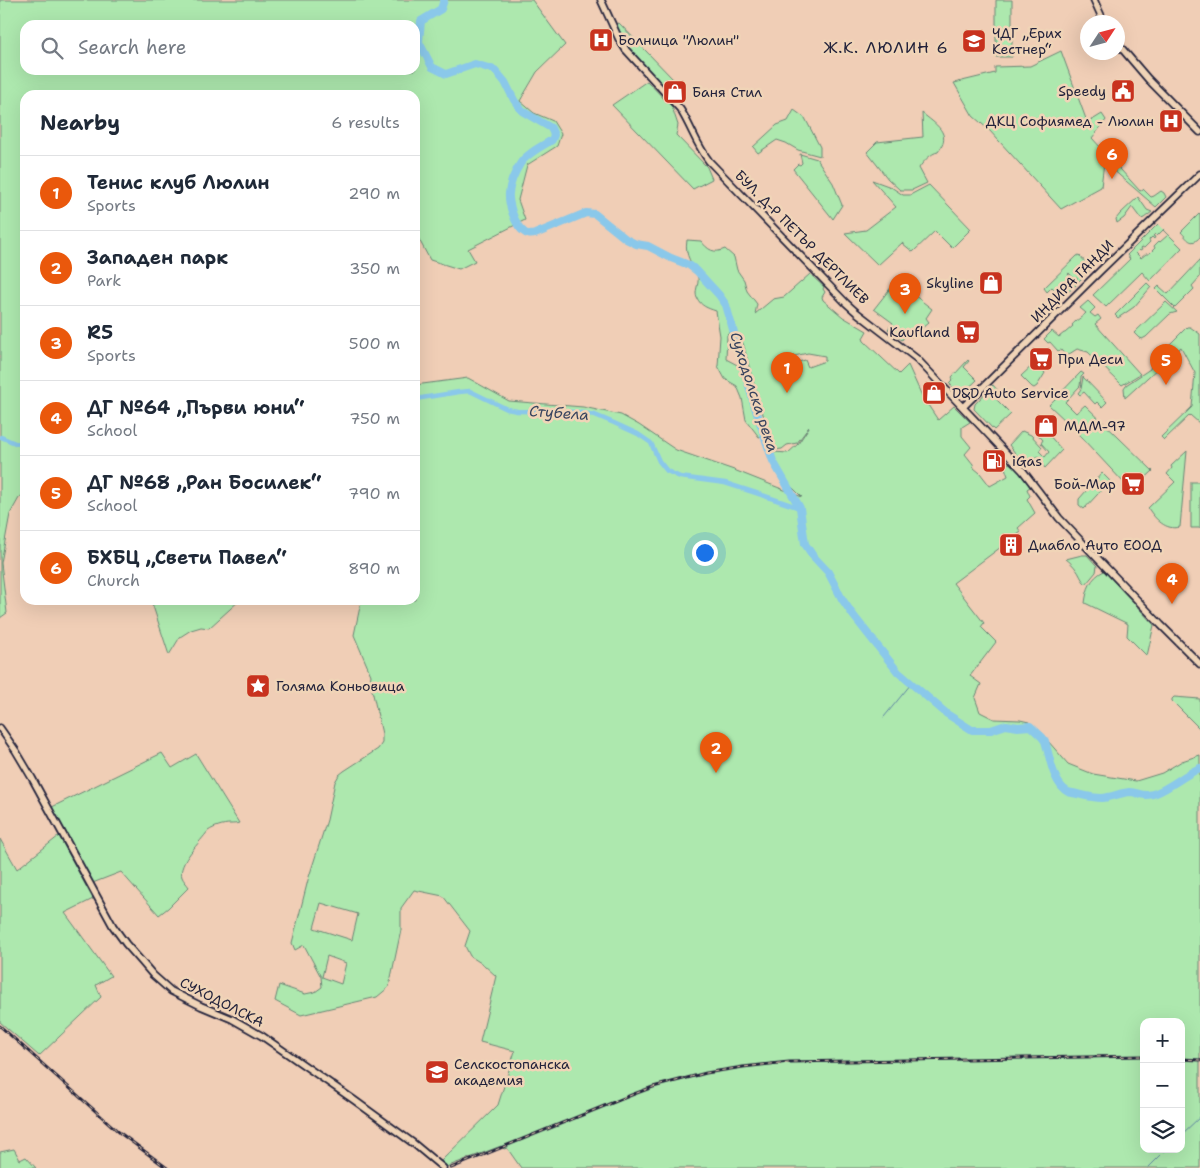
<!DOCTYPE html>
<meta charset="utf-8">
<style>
:root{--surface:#fff;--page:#f2f2f3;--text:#1f2937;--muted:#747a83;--line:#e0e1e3;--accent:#ea580c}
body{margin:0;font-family:"Shantell Sans",sans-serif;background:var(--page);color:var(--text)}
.controls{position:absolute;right:15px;bottom:15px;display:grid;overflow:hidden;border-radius:10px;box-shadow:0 5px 20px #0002}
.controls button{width:45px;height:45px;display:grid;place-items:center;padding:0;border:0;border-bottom:1px solid var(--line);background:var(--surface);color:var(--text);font:25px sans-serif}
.compass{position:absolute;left:1080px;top:15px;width:45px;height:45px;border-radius:50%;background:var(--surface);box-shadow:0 5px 20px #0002;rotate:54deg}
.you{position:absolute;left:704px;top:552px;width:18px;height:18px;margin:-12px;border:4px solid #fff;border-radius:50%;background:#1a73e8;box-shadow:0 0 0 8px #1a73e833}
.badge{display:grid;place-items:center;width:32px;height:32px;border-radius:50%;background:var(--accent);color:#fff;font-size:16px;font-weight:700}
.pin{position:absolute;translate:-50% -41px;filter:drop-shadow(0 1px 2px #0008)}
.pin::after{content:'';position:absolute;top:26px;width:18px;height:15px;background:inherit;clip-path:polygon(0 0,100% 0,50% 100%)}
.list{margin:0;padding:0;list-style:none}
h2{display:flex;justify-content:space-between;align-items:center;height:65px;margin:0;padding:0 20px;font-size:21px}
h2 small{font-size:16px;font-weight:400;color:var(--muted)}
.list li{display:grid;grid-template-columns:32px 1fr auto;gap:15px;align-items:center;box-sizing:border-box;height:75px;padding:0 20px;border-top:1px solid var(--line)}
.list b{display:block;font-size:19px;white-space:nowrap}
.list p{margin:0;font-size:16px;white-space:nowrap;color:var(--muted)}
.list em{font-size:16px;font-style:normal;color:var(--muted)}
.icon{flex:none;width:28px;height:28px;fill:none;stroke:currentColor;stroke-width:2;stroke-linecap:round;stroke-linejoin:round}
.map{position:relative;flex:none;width:1200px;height:1168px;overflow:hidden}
.search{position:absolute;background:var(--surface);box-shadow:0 5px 20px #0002;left:20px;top:20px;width:400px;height:55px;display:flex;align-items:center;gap:12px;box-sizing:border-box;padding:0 18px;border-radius:15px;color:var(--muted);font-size:19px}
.panel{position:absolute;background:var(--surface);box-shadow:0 5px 20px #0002;left:20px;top:90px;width:400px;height:515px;border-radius:15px}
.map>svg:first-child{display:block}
.green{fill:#ade8ae;stroke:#688574;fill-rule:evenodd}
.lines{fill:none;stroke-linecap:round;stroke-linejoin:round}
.stream{stroke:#6086a4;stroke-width:1}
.canal{stroke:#8ac8ea;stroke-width:4.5}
.river{stroke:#8ac8ea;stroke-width:8}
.secondary-casing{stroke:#22223b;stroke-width:9}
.secondary{stroke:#f0d4b7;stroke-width:5.5}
.rail-casing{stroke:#22223b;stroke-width:3}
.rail{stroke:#f0d4b7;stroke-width:1;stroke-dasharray:4;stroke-linecap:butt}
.labels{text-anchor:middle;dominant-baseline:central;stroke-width:5;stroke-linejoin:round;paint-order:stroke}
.poi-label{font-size:14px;fill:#22223b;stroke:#f0d4b7;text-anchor:start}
.street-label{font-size:14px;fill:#22223b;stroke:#f0d4b7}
.water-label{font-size:15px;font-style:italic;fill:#37435e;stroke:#f0d4b7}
.quarter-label{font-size:16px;letter-spacing:1px;fill:#22223b;stroke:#f0d4b7}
</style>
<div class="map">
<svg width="1200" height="1168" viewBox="0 0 1200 1168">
<rect width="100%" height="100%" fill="#f0ceb6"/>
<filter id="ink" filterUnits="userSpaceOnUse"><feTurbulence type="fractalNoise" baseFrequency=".02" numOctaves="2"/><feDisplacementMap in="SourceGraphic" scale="10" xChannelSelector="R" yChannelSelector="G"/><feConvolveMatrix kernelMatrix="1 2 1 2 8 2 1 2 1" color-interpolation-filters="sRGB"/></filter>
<g filter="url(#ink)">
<path class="green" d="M 0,0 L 532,0 L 565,45 L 537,72 L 520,101 L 534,113 L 553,121 L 561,134 L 557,146 L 527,165 L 518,200 L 525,220 L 468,249 L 475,261 L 459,269 L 430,260 L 415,232 L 415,95 L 25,95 L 25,493 L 19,498 L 10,514 L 1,563 L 7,613 L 0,618 ZM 25,25 L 415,25 L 415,70 L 25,70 Z
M 996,0 L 1012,0 L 1012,57 L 996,57 Z
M 619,23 L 673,79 L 664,88 C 653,74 639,64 628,50 C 623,43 619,33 615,25 Z
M 1061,51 L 1086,119 L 1089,122 L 1102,114 L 1106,120 L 1092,138 L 1140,191 L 1143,189 L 1151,197 L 1154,196 L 1161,191 L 1164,193 L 1166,197 L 1156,207 L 1104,162 L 1101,187 L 1061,209 L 989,130 L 973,116 L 954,83 L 995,73 L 995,67 L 1030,66 Z
M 647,81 L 672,107 L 678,125 L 676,135 L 707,167 L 712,179 L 693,189 L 612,105 Z
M 794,110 L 805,118 L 820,147 L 820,156 L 798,150 L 786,143 L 777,140 L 758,153 L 753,147 L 777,125 L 788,121 Z
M 922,113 C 935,124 953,133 938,152 C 931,153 923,162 919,168 L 927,183 L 912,190 L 900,190 L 888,179 L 867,152 L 877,142 L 923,137 Z
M 800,154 L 817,159 L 833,183 L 842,205 L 833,219 L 793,169 L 798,164 L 800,165 L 802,163 Z
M 872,180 L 891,187 L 903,195 L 910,195 L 929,185 L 971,229 L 952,248 L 935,231 L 913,252 L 902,243 L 878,265 L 845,233 L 866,230 L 896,207 Z
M 1138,197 L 1147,210 L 1152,212 L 1144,218 L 1141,219 L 1132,207 L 1124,218 L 1117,223 L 1116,219 L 1120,214 Z
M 1200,213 L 1200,237 C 1191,247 1188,239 1181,232 Z
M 1158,224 L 1182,248 L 1150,281 L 1142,272 L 1106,307 L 1093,295 L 1130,259 L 1127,255 ZM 1163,230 L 1168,235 L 1160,242 L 1159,241 L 1154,246 L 1155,248 L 1149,254 L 1146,254 L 1141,258 L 1136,253 L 1139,250 L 1140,251 L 1142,250 L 1141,248 L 1142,247 L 1144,248 L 1150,242 L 1149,240 L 1152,237 L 1154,239 L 1155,237 L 1153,236 L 1155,234 L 1157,236 Z
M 687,240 L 701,241 C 708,250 714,254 725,249 L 734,257 L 737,270 L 744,280 L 747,291 L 757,304 L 755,314 L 773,299 L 784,297 L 810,274 L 824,287 L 823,289 L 825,292 L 822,297 L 823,300 L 843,317 L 867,331 L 863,338 L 864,341 L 899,374 L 908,365 L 922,396 L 938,420 L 954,406 L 970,422 L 962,427 L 962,436 L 971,447 L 965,454 L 973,464 L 974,468 L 980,473 L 990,486 L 1008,476 L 1004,465 L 1009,463 C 1019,468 1024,477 1030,487 L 1027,489 L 1030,496 L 1027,499 L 1035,513 L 1018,528 L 1021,532 L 953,583 L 984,623 L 981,627 L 996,642 L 970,676 L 981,684 L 975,698 L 980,712 L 994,719 L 1020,720 L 1029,722 L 1041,733 L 1068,764 L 1093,774 L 1136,781 L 1162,773 L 1182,761 L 1200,755 L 1200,1168 L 521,1168 L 507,1148 L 504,1149 L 501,1146 L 446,1167 L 440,1162 L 498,1105 L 515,1051 L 480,1042 L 496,976 L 484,965 L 470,956 L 465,946 L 470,931 L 443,896 L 414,890 L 401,908 L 401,930 L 389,987 L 377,997 L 301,1015 L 275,1001 L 279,985 L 305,994 L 315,992 L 322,987 L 321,977 L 304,945 L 295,950 L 292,943 L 308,880 L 327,820 L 335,782 L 339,775 L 344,771 L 378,749 L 382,743 L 382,734 L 370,681 L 371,675 L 354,635 L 361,602 L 356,600 L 415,600 L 415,385 L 468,378 L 509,401 L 583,407 L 621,415 L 639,425 L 676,450 L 734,470 L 802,497 L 790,485 L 776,461 L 773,452 L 788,453 L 798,444 L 809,427 L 797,443 L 787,445 L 782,449 L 774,450 L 752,378 L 743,343 L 732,331 L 727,335 L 726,359 L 741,367 L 762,436 L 759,437 L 746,420 L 742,398 L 737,386 L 725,379 L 718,366 L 720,336 L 716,311 C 707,308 701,306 697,298 C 694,291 699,285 698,278 C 693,263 684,257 687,240 ZM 808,353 L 825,356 L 825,361 L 808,367 L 805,360 L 796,363 L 794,356 ZM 321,903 L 358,914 L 352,940 L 314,928 ZM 327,956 L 346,963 L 341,984 L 322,977 ZM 1144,1022 L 1181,1022 L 1181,1149 L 1144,1149 Z
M 1079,255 L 1090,267 L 1090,270 L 1078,282 L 1076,280 L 1077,278 L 1077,277 L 1074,279 L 1069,273 L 1068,274 L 1073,280 L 1071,283 L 1072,283 L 1074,281 L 1077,284 L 1057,302 L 1051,296 L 1056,291 L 1052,287 L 1047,292 L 1044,288 L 1077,256 Z
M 1200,260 L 1200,277 L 1192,286 L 1194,289 L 1175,308 L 1156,289 L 1159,286 L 1168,294 Z
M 896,281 L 932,309 L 926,318 L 929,322 L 912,337 L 907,333 L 902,340 L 888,329 L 893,323 L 874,309 Z
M 1147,283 L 1151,287 L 1134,307 L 1118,318 L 1115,315 Z
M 1088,301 L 1095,308 L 1090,313 L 1095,317 L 1098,315 L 1101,319 L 1095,324 L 1140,374 L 1122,385 L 1088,352 L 1077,349 L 1066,356 L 1061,350 L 1058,351 L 1050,342 L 1048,343 L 1044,339 L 1052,331 L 1059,337 L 1064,333 L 1065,333 L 1073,326 L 1072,325 C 1076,320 1080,319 1086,313 L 1080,308 Z
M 1166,302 L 1177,312 L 1170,314 L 1146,337 L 1142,339 L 1139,338 L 1134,333 Z
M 1187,327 L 1190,327 L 1200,334 L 1200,422 L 1199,423 L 1190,415 L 1164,440 L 1161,437 L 1192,407 L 1195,373 L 1181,347 L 1125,398 L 1124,388 L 1126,385 L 1150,369 L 1152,362 Z
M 968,360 L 969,361 L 964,367 L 977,380 L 963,393 L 959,394 L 949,383 L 953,379 L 952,377 Z
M 1036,362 L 1045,373 L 1037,386 L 1034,388 L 1032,387 L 1021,376 Z
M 1081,372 L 1084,374 L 1081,377 L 1080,386 L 1065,402 L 1076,413 L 1085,405 L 1153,471 L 1141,482 L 1133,478 L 1125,484 L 1067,422 L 1049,405 Z
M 1083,377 L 1107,402 L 1102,407 L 1097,402 L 1095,404 L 1084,392 L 1080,395 L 1078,393 L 1081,389 Z
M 993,385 L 999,392 L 995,396 L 997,400 L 1011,414 L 994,430 L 974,409 L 975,404 Z
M 1042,427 L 1062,450 L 1045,468 L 1037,459 L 1039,457 L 1038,456 L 1025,466 L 1009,445 L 1022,431 L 1031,435 L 1042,447 L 1039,451 L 1045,457 L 1049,452 L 1041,443 L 1043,440 L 1036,432 Z
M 1187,451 L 1180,527 C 1166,531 1155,519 1148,508 L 1175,482 L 1167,474 L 1172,468 L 1171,466 Z
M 1102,473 L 1110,481 L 1084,509 L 1079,505 L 1079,499 Z
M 1191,482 L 1200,482 L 1200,528 L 1191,528 Z
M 1082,555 L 1087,555 L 1097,566 L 1096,572 L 1086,584 C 1081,580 1080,574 1076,569 C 1073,565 1070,562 1066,559 Z
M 1104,571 L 1154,625 L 1147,656 L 1127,636 L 1128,624 L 1085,603 C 1087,589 1090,578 1104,571 Z
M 151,600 L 240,600 L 209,628 L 201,627 L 191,630 L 180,637 L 169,655 Z
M 1174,697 L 1200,699 L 1200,729 L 1172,701 L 1172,699 Z
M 162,753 L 172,768 L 196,754 L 239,823 C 236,824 233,824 230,824 C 223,824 214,827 208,831 C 201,841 177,864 182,877 C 183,880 187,884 189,887 L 168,908 L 159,915 L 121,872 L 90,884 L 48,809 Z
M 59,836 L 93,899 L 65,913 L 111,976 L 96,985 L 101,997 L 39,1056 L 0,1022 L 0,839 L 17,869 Z
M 14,1149 L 20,1160 L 26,1157 L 36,1168 L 0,1168 L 0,1152 Z"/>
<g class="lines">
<path class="stream" d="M 884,717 L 911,684
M 1181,1135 L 1200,1117
M 1148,1168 L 1167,1149"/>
<path class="canal" d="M 415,399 L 459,392 L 470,391 L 507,409 L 517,411 L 576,412 L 595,415 L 614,423 L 638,434 L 651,443 L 659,461 L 667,471 L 680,477 L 725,483 L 756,493 L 800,508
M 1,437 L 15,443 L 25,444"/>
<path class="river" d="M 444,0 L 441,9 L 421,21 L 419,42 L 432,67 L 446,74 L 475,64 L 495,70 L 505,82 L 514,100 L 522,111 L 551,128 L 554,135 L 552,140 C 542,146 526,154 520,164 C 515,172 510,183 509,193 C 508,203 515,226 524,232 C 527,235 532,235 535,234 L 586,213 L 595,214 L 626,239 L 636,244 L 648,246 L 671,258 L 689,265 L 697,271 L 719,295 L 726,305 L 755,407 L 766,441 L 773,461 L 800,508 L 805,544 L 813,556 L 828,572 L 842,599 L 853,615 L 898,672 L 947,714 L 972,730 L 991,730 L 1006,725 L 1018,727 L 1030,726 L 1042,737 L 1045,741 C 1050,757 1053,784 1068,792 C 1079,794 1091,798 1102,798 C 1112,797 1120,793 1129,792 C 1139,792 1143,798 1156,793 C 1171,787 1184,775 1200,768"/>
<defs>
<path id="secondary" d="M 601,0 L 619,39 L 626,50 L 680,109 C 691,126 696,144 709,161 L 846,303 L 856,312 L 917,359 L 1023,471 L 1059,518 L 1161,625 L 1200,664
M 1094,0 L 1104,22
M 1118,44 L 1148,79 L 1200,132
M 963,407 L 1101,270 L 1200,174
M 0,728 L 16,751 L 32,778 L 113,926 L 126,944 L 141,961 L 153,975 L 171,991 L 201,1006 L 232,1019 L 262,1036 L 354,1100 L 413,1143 L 443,1168"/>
</defs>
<use href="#secondary" class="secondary-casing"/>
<use href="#secondary" class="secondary"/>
<defs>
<path id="rail" d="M 0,1026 L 120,1133 L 167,1168
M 1181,1059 L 1200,1060
M 451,1168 L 634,1094 L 653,1087 L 706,1073 L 743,1067 L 789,1062 L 1144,1056"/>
</defs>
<use href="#rail" class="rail-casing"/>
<use href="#rail" class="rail"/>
</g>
</g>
<defs>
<symbol id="hospital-square" viewBox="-11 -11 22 22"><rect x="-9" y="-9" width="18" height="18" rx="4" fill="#c8321e" stroke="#f0d4b7"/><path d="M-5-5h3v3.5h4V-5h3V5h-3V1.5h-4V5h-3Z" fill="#fff"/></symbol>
<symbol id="school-square" viewBox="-11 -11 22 22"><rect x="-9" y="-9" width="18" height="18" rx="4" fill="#c8321e" stroke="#f0d4b7"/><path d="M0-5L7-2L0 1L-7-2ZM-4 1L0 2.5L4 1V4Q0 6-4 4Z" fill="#fff"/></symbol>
<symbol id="civic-square" viewBox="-11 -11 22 22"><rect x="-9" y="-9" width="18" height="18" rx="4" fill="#c8321e" stroke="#f0d4b7"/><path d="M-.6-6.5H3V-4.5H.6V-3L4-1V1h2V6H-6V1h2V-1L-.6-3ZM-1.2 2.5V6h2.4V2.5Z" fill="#fff"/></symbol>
<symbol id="shop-square" viewBox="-11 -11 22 22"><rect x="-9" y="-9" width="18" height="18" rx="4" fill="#c8321e" stroke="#f0d4b7"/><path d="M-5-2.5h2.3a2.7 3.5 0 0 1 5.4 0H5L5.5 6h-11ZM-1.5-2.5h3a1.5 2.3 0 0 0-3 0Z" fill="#fff"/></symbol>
<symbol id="supermarket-square" viewBox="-11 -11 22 22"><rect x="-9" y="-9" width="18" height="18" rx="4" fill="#c8321e" stroke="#f0d4b7"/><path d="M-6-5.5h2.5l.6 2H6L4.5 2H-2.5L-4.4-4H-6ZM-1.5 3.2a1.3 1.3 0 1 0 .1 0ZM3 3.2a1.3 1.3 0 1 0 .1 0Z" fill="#fff"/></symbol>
<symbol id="fuel-square" viewBox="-11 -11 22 22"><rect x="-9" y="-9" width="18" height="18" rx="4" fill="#c8321e" stroke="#f0d4b7"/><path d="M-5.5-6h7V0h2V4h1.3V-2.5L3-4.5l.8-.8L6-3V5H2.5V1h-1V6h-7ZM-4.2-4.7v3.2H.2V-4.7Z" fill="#fff"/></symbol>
<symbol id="building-square" viewBox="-11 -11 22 22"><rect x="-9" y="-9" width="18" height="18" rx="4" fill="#c8321e" stroke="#f0d4b7"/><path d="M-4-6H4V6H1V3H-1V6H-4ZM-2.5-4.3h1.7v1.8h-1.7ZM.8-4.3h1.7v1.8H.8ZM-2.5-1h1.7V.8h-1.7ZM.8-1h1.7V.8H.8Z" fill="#fff"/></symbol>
<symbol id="sight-square" viewBox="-11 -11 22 22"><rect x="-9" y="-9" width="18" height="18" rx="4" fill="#c8321e" stroke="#f0d4b7"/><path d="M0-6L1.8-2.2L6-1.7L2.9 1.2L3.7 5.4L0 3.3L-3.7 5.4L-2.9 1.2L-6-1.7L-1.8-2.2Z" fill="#fff"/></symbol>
<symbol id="university-square" viewBox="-11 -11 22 22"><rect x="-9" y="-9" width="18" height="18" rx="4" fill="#c8321e" stroke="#f0d4b7"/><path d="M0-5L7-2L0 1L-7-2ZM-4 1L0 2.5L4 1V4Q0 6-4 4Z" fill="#fff"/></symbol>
</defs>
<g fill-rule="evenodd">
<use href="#hospital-square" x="587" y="26" width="28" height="28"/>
<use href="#school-square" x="960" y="27" width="28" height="28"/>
<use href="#civic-square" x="1109" y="77" width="28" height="28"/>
<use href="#shop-square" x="661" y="78" width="28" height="28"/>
<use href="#hospital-square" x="1157" y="107" width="28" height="28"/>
<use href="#shop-square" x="977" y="269" width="28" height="28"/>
<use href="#supermarket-square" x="954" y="318" width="28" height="28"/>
<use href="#supermarket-square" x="1027" y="345" width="28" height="28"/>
<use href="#shop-square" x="920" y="379" width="28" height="28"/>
<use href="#shop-square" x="1032" y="412" width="28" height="28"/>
<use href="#fuel-square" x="980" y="447" width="28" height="28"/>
<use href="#supermarket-square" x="1119" y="470" width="28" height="28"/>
<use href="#building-square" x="997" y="531" width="28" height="28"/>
<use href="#sight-square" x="244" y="672" width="28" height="28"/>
<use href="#university-square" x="423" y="1058" width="28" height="28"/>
</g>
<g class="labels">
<g class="poi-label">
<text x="992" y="33">ЧДГ „Ерих<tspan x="992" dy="16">Кестнер“</tspan></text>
<text x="618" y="40">Болница "Люлин"</text>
<text x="1106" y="91" text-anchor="end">Speedy</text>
<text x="692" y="92">Баня Стил</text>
<text x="1154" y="121" text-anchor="end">ДКЦ Софиямед - Люлин</text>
<text x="974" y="283" text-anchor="end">Skyline</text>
<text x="950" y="332" text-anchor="end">Kaufland</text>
<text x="1058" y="359">При Деси</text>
<text x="952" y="393">D&amp;D Auto Service</text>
<text x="1064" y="426">МДМ-97</text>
<text x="1012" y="461">iGas</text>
<text x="1116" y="484" text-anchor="end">Бой-Мар</text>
<text x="1028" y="545">Диабло Ауто ЕООД</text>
<text x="276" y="686">Голяма Коньовица</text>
<text x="454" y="1064">Селскостопанска<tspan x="454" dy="16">академия</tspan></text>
</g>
<g class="street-label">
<text transform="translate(802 237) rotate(45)">БУЛ. Д-Р ПЕТЪР ДЕРТЛИЕВ</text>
<text transform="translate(1072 281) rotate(-45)">ИНДИРА ГАНДИ</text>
<text transform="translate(222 1002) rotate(27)">СУХОДОЛСКА</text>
</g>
<g class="water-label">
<text transform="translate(754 392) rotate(72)">Суходолска река</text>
<text transform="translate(559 413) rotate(4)">Стубела</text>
</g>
<g class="quarter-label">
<text x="886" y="47">Ж.К. ЛЮЛИН 6</text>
</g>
</g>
</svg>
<div class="controls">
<button>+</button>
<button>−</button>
<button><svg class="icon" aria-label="layers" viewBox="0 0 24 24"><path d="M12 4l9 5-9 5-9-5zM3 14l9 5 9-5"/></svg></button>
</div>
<svg class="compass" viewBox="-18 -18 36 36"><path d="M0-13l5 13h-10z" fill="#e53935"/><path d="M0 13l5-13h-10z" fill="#747a83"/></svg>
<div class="you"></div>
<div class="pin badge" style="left:787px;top:393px">1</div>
<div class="pin badge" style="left:716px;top:773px">2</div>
<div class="pin badge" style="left:905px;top:314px">3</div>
<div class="pin badge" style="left:1172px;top:604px">4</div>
<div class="pin badge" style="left:1166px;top:385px">5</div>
<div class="pin badge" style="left:1112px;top:179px">6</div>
<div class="search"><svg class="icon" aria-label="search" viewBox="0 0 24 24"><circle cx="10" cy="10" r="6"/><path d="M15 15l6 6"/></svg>Search here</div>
<section class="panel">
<h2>Nearby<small>6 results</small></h2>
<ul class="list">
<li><span class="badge">1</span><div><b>Тенис клуб Люлин</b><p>Sports</p></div><em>290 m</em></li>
<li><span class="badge">2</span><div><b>Западен парк</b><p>Park</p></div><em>350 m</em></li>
<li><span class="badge">3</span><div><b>R5</b><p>Sports</p></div><em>500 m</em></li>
<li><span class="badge">4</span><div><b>ДГ №64 „Първи юни“</b><p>School</p></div><em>750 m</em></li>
<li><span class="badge">5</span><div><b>ДГ №68 „Ран Босилек“</b><p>School</p></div><em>790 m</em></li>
<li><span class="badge">6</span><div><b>БХБЦ „Свети Павел“</b><p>Church</p></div><em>890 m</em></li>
</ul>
</section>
</div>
